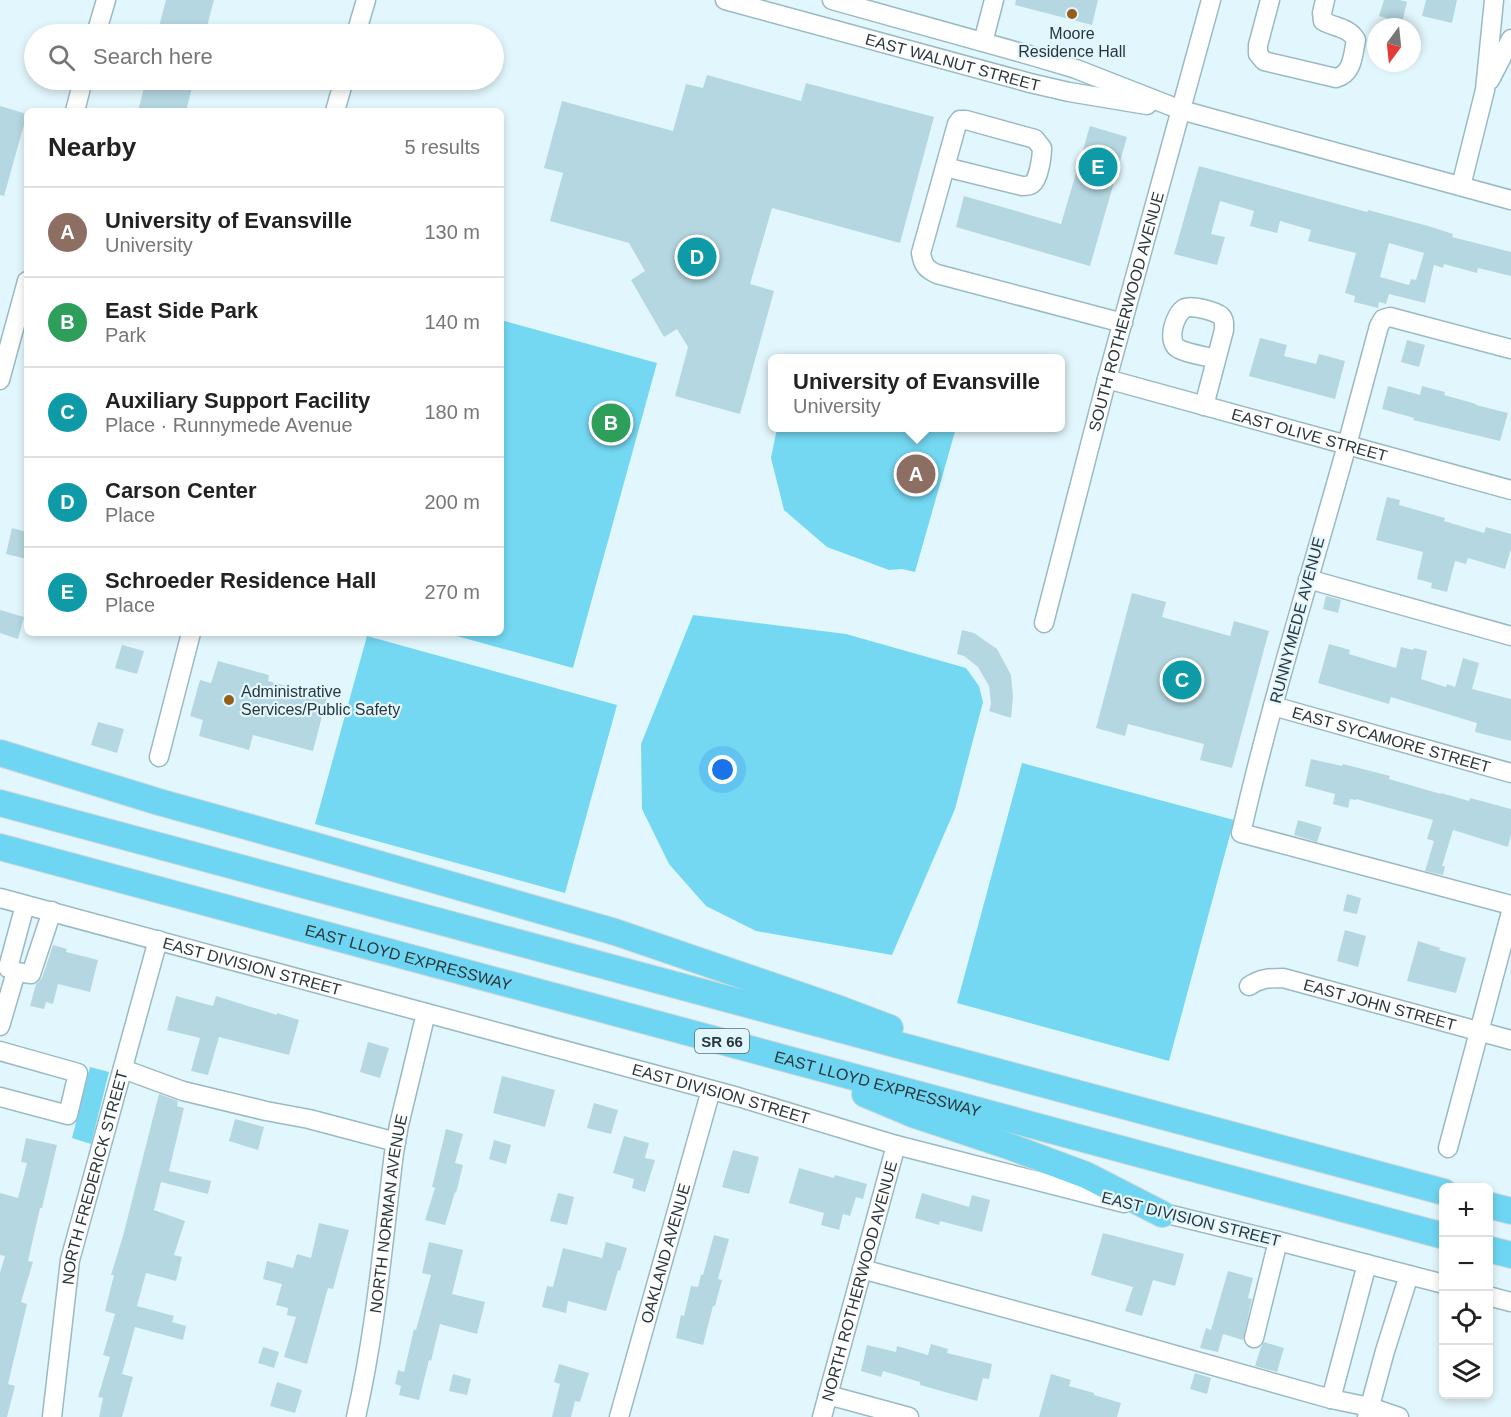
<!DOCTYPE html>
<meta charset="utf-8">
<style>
:root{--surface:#fff;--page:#f2f2f2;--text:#222;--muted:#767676;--line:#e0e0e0;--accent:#965f17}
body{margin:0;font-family:Helvetica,sans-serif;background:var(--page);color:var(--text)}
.controls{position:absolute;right:18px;bottom:18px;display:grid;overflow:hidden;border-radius:9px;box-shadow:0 3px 9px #0003}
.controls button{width:54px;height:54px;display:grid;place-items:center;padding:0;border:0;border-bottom:2px solid var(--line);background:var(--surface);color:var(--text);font:30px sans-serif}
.compass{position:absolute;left:1367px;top:18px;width:54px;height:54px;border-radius:50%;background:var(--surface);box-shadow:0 3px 9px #0003;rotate:195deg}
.you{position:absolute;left:723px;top:770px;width:21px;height:21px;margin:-15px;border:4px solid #fff;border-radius:50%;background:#1a73e8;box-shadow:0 0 0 9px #1a73e833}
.badge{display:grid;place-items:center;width:39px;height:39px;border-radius:50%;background:var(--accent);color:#fff;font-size:20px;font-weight:700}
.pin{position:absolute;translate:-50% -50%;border:3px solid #fff;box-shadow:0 2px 6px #0006}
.popup{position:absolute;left:768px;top:354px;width:297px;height:78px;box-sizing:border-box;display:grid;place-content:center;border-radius:9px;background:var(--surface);filter:drop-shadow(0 2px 4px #0005);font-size:20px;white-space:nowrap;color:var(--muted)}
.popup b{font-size:22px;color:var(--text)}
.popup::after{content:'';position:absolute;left:50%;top:100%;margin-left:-12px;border:12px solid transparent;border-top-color:var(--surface)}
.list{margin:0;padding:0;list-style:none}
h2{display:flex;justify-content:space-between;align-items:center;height:78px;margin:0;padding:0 24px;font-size:26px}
h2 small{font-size:20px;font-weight:400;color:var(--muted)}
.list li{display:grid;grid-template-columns:39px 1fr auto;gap:18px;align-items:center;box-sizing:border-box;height:90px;padding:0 24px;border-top:2px solid var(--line)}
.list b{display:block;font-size:22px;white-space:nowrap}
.list p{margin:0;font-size:20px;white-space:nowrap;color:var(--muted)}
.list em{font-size:20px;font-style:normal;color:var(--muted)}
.icon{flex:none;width:33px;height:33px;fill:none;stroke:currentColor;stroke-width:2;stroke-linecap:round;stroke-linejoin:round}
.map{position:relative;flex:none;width:1511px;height:1417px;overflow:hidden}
.search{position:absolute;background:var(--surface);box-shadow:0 3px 9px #0003;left:24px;top:24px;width:480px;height:66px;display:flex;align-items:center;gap:15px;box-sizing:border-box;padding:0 21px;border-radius:33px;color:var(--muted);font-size:22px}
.panel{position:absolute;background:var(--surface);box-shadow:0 3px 9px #0003;left:24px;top:108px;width:480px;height:528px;border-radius:9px}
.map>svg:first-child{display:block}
.green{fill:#74d8f3}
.building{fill:#b5d7e1;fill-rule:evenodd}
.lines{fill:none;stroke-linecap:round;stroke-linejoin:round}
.minor-casing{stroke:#99bac4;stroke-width:21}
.highway-casing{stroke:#d4d7d8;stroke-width:28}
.minor{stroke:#fff;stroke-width:18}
.highway{stroke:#6ed6f2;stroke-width:26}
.poi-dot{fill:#965f17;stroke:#e2f7fd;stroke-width:2}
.labels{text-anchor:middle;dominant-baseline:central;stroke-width:4.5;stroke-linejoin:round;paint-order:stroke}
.shield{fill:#e2f7fd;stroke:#607175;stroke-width:1.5}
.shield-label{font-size:15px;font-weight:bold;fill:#29373b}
.poi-label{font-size:16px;fill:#29373b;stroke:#e2f7fd}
.street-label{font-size:16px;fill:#29373b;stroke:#e2f7fd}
</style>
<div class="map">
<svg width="1511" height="1417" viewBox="0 0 1511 1417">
<rect width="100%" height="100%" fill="#e2f7fd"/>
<path class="green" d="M 501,320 L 657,363 L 573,668 L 446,633 L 501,633 Z
M 777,428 L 956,428 L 915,572 L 902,569 L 889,570 L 827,547 L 784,510 L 771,458 Z
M 693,615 L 846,634 L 966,668 L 979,686 L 983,702 L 955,809 L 892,955 L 756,931 L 706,906 L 669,864 L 642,809 L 641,744 Z
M 367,636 L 617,705 L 565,893 L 315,824 Z
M 1022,763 L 1234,820 L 1169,1061 L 957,1003 Z
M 90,1067 L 109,1072 L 91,1144 L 72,1138 Z"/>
<path class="building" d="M 166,0 L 214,0 L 205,34 L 157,34 Z
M 1016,0 L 1098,0 L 1092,25 L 1015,5 Z
M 1384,0 L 1400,0 L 1407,2 L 1402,23 L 1379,16 Z
M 1426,0 L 1457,0 L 1452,23 L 1422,16 Z
M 707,75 L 801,101 L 806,83 L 934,117 L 900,243 L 772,208 L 750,284 L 774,291 L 740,414 L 675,396 L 688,347 L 677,329 L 664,337 L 631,280 L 645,271 L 629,243 L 550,221 L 563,173 L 544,168 L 562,101 L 673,131 L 686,84 L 703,88 Z
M 146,80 L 194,80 L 186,111 L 138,111 Z
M 0,106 L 27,114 L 4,196 L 0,195 Z
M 1090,126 L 1127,137 L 1090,266 L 956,227 L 964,196 L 1061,224 Z
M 1199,166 L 1367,212 L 1368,210 L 1428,226 L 1453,234 L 1452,237 L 1511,252 L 1511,276 L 1478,268 L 1477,273 L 1444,264 L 1443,268 L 1434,265 L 1425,303 L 1389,294 L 1386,304 L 1379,302 L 1378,308 L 1354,302 L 1355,296 L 1345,293 L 1356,253 L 1308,241 L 1311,230 L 1280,221 L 1277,233 L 1250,226 L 1254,211 L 1220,201 L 1211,234 L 1225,237 L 1217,265 L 1174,254 ZM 1389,243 L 1424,253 L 1416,280 L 1411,279 L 1409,285 L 1380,277 Z
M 1260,338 L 1287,345 L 1284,356 L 1316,364 L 1319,354 L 1345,361 L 1335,399 L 1249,376 Z
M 1407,340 L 1425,345 L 1419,367 L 1401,362 Z
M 1388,386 L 1420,395 L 1422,386 L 1445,392 L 1444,395 L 1476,404 L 1476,405 L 1508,413 L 1500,441 L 1413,420 L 1414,418 L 1382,409 Z
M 1387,497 L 1400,500 L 1399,505 L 1445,518 L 1444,521 L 1484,533 L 1486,527 L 1511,534 L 1511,549 L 1505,569 L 1468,558 L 1466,564 L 1455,561 L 1447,592 L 1431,588 L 1432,583 L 1417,579 L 1423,552 L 1376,540 Z
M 12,528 L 27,532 L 27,559 L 6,554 Z
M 1132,593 L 1166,602 L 1162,617 L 1230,636 L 1234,621 L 1269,631 L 1232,768 L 1200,760 L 1204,744 L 1128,724 L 1125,736 L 1096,728 Z
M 1326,596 L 1341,600 L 1338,613 L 1323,609 Z
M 0,610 L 24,617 L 18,639 L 0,633 Z
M 962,630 L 974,633 L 997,649 L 1011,675 L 1013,697 L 1011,718 L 989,711 L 991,704 L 989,686 L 978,667 L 964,656 L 957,654 Z
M 1329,644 L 1350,650 L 1349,654 L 1396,668 L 1401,647 L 1413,650 L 1414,648 L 1427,651 L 1421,679 L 1446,687 L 1447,684 L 1455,687 L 1463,658 L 1479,663 L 1472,689 L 1511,699 L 1511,741 L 1475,732 L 1477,723 L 1391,697 L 1389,704 L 1318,683 Z
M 122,645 L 144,651 L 137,674 L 115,668 Z
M 218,661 L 269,675 L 268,681 L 327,697 L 313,751 L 253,735 L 249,750 L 199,736 L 203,720 L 190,716 L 200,680 L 211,683 Z
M 98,722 L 124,729 L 117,753 L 91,745 Z
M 1311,759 L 1342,766 L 1343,764 L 1390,776 L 1389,779 L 1441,794 L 1441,793 L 1469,801 L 1470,798 L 1511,809 L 1511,834 L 1508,847 L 1453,830 L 1442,866 L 1445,866 L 1443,875 L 1425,871 L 1434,841 L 1427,839 L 1433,820 L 1356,799 L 1356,800 L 1350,799 L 1348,808 L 1333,804 L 1335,794 L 1305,786 Z
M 1298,820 L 1322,827 L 1317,842 L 1294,835 Z
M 1347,894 L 1361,898 L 1357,914 L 1343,911 Z
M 1345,930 L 1366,936 L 1358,967 L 1337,961 Z
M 1418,941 L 1440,948 L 1439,950 L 1466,958 L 1456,993 L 1407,981 Z
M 53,945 L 67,949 L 66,952 L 98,960 L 90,992 L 58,984 L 53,1004 L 46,1002 L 44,1009 L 30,1006 L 36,984 L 42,978 Z
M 176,996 L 213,1006 L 216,996 L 277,1015 L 277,1013 L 299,1020 L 289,1055 L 219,1037 L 208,1075 L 191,1071 L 200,1038 L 167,1030 Z
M 368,1042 L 389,1048 L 380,1078 L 360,1072 Z
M 502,1076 L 555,1090 L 545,1127 L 493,1113 Z
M 159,1094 L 178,1101 L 177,1106 L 184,1108 L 169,1171 L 211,1181 L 208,1194 L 161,1182 L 154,1210 L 185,1221 L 174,1255 L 182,1257 L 176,1281 L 146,1273 L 137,1306 L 174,1316 L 172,1322 L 186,1326 L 183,1340 L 135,1327 L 122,1374 L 133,1377 L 122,1417 L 99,1417 L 103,1398 L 98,1397 L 110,1357 L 103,1355 L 115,1314 L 105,1311 L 114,1275 L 111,1275 L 123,1236 Z
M 594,1103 L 618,1110 L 611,1134 L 587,1128 Z
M 235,1119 L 264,1127 L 258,1150 L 229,1141 Z
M 446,1129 L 463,1134 L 455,1163 L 463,1165 L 456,1193 L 455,1192 L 445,1225 L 425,1220 L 435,1188 L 432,1187 Z
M 624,1136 L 649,1143 L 645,1158 L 655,1160 L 645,1192 L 632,1188 L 634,1179 L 613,1173 Z
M 26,1138 L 57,1145 L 42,1208 L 40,1208 L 28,1261 L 33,1262 L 21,1302 L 27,1304 L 8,1384 L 15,1386 L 7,1417 L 0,1417 L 0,1273 L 5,1256 L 0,1255 L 0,1193 L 18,1198 L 27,1163 L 21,1162 Z
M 494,1140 L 511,1145 L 506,1164 L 489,1159 Z
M 733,1150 L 759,1157 L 749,1194 L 722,1187 Z
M 799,1168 L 834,1178 L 835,1175 L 867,1184 L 863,1199 L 856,1197 L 850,1216 L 843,1214 L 839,1230 L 821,1225 L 824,1213 L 789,1203 Z
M 558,1193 L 574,1197 L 567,1225 L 550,1221 Z
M 922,1193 L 969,1207 L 972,1195 L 990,1200 L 982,1232 L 940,1221 L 939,1225 L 915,1218 Z
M 319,1223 L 349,1230 L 333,1289 L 328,1288 L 307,1364 L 284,1357 L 296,1317 L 287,1315 L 288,1308 L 276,1305 L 282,1284 L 263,1279 L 267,1261 L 293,1268 L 297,1254 L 311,1258 Z
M 1103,1233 L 1184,1254 L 1175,1286 L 1153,1280 L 1142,1316 L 1125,1311 L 1133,1287 L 1091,1275 Z
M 714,1235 L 729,1239 L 718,1279 L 722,1280 L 715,1306 L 713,1306 L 703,1345 L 676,1338 L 681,1315 L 684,1316 L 691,1286 L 698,1287 L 701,1275 L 703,1275 Z
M 429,1242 L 463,1250 L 452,1294 L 485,1302 L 477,1334 L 440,1324 L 431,1361 L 429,1360 L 419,1400 L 399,1395 L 401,1386 L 395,1384 L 398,1370 L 404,1372 L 414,1329 L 416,1330 L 431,1275 L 422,1273 Z
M 606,1242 L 627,1248 L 620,1271 L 618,1270 L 606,1311 L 568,1301 L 566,1313 L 542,1307 L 547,1286 L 553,1287 L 563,1248 L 602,1258 Z
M 1228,1271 L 1253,1278 L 1248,1298 L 1252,1299 L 1243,1340 L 1223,1334 L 1218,1352 L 1200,1348 L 1206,1328 L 1211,1330 Z
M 1264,1342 L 1284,1348 L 1277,1372 L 1255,1366 L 1261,1347 Z
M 931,1344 L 948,1349 L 947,1353 L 992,1364 L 989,1379 L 983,1378 L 977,1401 L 920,1385 L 920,1382 L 883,1371 L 881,1377 L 861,1371 L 867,1345 L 896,1352 L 897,1346 L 928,1355 Z
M 263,1347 L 279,1352 L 274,1368 L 258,1363 Z
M 559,1364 L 589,1373 L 580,1402 L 575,1401 L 571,1417 L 552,1417 L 560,1384 L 554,1382 Z
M 1195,1373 L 1211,1378 L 1207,1394 L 1190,1389 Z
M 453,1374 L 471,1379 L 467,1395 L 449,1391 Z
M 1051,1374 L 1071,1380 L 1069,1386 L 1094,1393 L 1094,1395 L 1121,1403 L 1117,1417 L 1039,1417 Z
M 277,1382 L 302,1390 L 295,1413 L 270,1406 Z"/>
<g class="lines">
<defs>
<g id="minor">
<path id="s1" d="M 725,0 L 1030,83 L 1069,92 L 1147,105"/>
<path d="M 832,0 L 1036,57 L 1076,69 L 1181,110 L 1511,200"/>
<path d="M 1270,0 L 1258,45 L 1258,54 L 1264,61 L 1336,78 C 1353,74 1353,54 1356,40 C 1349,27 1335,28 1323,21 L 1322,13 L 1325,0"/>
<path d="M 96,34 L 106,0"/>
<path d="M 356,34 L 366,0"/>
<path d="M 983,42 L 994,0"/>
<path d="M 1490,80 L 1511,39"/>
<path d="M 75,111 L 83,80"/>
<path d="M 335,111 L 344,80"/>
<path d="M 945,167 L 1022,186 C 1026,186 1029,186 1032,184 C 1039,179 1042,156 1042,148 L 1035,139 L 966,120 L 960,120 L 957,124 L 921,253 C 923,265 926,269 937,274 L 1123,323"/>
<path d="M 1461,186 L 1485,90 L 1494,0"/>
<path d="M 1511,349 L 1390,317 L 1383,319 L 1379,326 C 1368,366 1358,405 1347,445 C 1311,574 1271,702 1241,833 L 1511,905"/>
<path id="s2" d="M 1107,379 L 1511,490"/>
<path d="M 0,380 L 27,281"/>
<path d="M 1204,406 L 1224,330 C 1224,325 1225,320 1221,316 C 1215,311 1192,305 1185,308 C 1174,314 1166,343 1179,349 C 1189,354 1205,356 1216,359"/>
<path d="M 1308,579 L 1511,636"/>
<path id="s3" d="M 1044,623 L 1107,379 L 1211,0"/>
<path id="s4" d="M 1273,706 L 1511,773"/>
<path d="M 159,757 L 191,633"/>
<path id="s5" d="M 0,898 L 738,1097 L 896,1145 L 1124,1203"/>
<path d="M 25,905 L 8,968 L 16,972 L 31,974 L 52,911"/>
<path id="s6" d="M 1249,986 C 1260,978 1270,978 1283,978 L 1511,1040"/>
<path d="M 0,1026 L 16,972"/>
<path d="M 0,1051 L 78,1073 L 68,1115 L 0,1097"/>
<path d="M 123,1069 L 183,1091 L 266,1111 L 309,1119 L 396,1142"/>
<path d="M 1448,1148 L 1511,912"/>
<path d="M 1151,1210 L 1278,1241 L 1444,1284"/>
<path d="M 862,1269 L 1090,1331 L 1331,1399 L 1370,1407 L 1399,1417"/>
<path d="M 1488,1296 L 1511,1302"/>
<path d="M 1254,1338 L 1278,1241"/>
<path d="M 828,1395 L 909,1417"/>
<path d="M 1331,1399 L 1367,1264"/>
<path id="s7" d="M 52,1417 L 70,1260 L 158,940"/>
<path id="s8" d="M 356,1417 C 376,1330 383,1241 394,1153 L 399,1125 L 426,1013"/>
<path id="s9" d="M 619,1417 L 711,1090"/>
<path id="s10" d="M 822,1417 L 896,1145"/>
<path d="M 1367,1417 L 1385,1351 L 1409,1275"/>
</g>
<g id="highway">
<path d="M 0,753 L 159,802 L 313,845 L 615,932 L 837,1008 L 890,1028"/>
<path d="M 0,803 L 1444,1192"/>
<path id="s11" d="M 0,847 L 1444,1236"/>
<path d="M 865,1094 L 915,1115 L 1011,1147 L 1086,1175 L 1162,1214"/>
<path d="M 1488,1205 L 1511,1211"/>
<path d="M 1488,1249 L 1511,1255"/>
</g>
</defs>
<use href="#minor" class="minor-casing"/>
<use href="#highway" class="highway-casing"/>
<use href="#minor" class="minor"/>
<use href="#highway" class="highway"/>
</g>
<g class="poi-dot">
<circle cx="1072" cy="14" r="6"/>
<circle cx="229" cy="700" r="6"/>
</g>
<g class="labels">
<rect class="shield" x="695" y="1029" width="54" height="24" rx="4.5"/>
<g class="shield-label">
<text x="722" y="1041">SR 66</text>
</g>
<g class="poi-label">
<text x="1072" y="33">Moore<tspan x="1072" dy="18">Residence Hall</tspan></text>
<text x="241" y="691" text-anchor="start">Administrative<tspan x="241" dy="18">Services/Public Safety</tspan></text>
</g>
<g class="street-label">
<text stroke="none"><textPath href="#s1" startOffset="236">EAST WALNUT STREET</textPath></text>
<text stroke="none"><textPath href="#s3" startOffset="322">SOUTH ROTHERWOOD AVENUE</textPath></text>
<text stroke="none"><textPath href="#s2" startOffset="210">EAST OLIVE STREET</textPath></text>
<text transform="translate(1297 620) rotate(-75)">RUNNYMEDE AVENUE</text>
<text stroke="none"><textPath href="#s4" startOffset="123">EAST SYCAMORE STREET</textPath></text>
<text stroke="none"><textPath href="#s11" startOffset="423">EAST LLOYD EXPRESSWAY</textPath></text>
<text stroke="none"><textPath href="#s5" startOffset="261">EAST DIVISION STREET</textPath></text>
<text stroke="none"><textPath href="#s6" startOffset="136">EAST JOHN STREET</textPath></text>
<text stroke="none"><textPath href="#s11" startOffset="909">EAST LLOYD EXPRESSWAY</textPath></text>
<text stroke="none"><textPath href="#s5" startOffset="747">EAST DIVISION STREET</textPath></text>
<text stroke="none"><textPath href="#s7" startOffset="244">NORTH FREDERICK STREET</textPath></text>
<text stroke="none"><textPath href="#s8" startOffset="206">NORTH NORMAN AVENUE</textPath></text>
<text transform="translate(1191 1219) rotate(14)">EAST DIVISION STREET</text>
<text stroke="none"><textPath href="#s9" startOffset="170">OAKLAND AVENUE</textPath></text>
<text stroke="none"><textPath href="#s10" startOffset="141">NORTH ROTHERWOOD AVENUE</textPath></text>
</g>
</g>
</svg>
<div class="controls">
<button>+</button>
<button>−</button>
<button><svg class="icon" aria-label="locate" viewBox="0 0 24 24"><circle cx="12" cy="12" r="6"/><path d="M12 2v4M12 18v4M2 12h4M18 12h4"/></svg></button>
<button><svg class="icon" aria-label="layers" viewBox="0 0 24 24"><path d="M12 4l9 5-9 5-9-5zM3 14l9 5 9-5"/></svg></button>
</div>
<svg class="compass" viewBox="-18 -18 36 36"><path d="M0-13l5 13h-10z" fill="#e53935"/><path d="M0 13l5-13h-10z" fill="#767676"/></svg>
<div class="you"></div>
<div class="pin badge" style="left:916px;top:474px;background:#8d6e63">A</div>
<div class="popup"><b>University of Evansville</b>University</div>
<div class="pin badge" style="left:611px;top:423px;background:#2e9e5b">B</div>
<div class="pin badge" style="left:1182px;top:680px;background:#0f9aa8">C</div>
<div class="pin badge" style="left:697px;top:257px;background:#0f9aa8">D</div>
<div class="pin badge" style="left:1098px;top:167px;background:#0f9aa8">E</div>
<div class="search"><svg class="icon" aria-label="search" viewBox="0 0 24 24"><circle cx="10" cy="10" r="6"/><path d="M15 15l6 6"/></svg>Search here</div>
<section class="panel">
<h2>Nearby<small>5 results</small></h2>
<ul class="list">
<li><span class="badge" style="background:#8d6e63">A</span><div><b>University of Evansville</b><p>University</p></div><em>130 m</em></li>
<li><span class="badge" style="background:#2e9e5b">B</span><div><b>East Side Park</b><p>Park</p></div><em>140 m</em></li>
<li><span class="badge" style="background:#0f9aa8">C</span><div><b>Auxiliary Support Facility</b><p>Place · Runnymede Avenue</p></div><em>180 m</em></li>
<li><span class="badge" style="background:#0f9aa8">D</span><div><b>Carson Center</b><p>Place</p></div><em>200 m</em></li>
<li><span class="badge" style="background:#0f9aa8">E</span><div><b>Schroeder Residence Hall</b><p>Place</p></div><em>270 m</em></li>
</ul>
</section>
</div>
